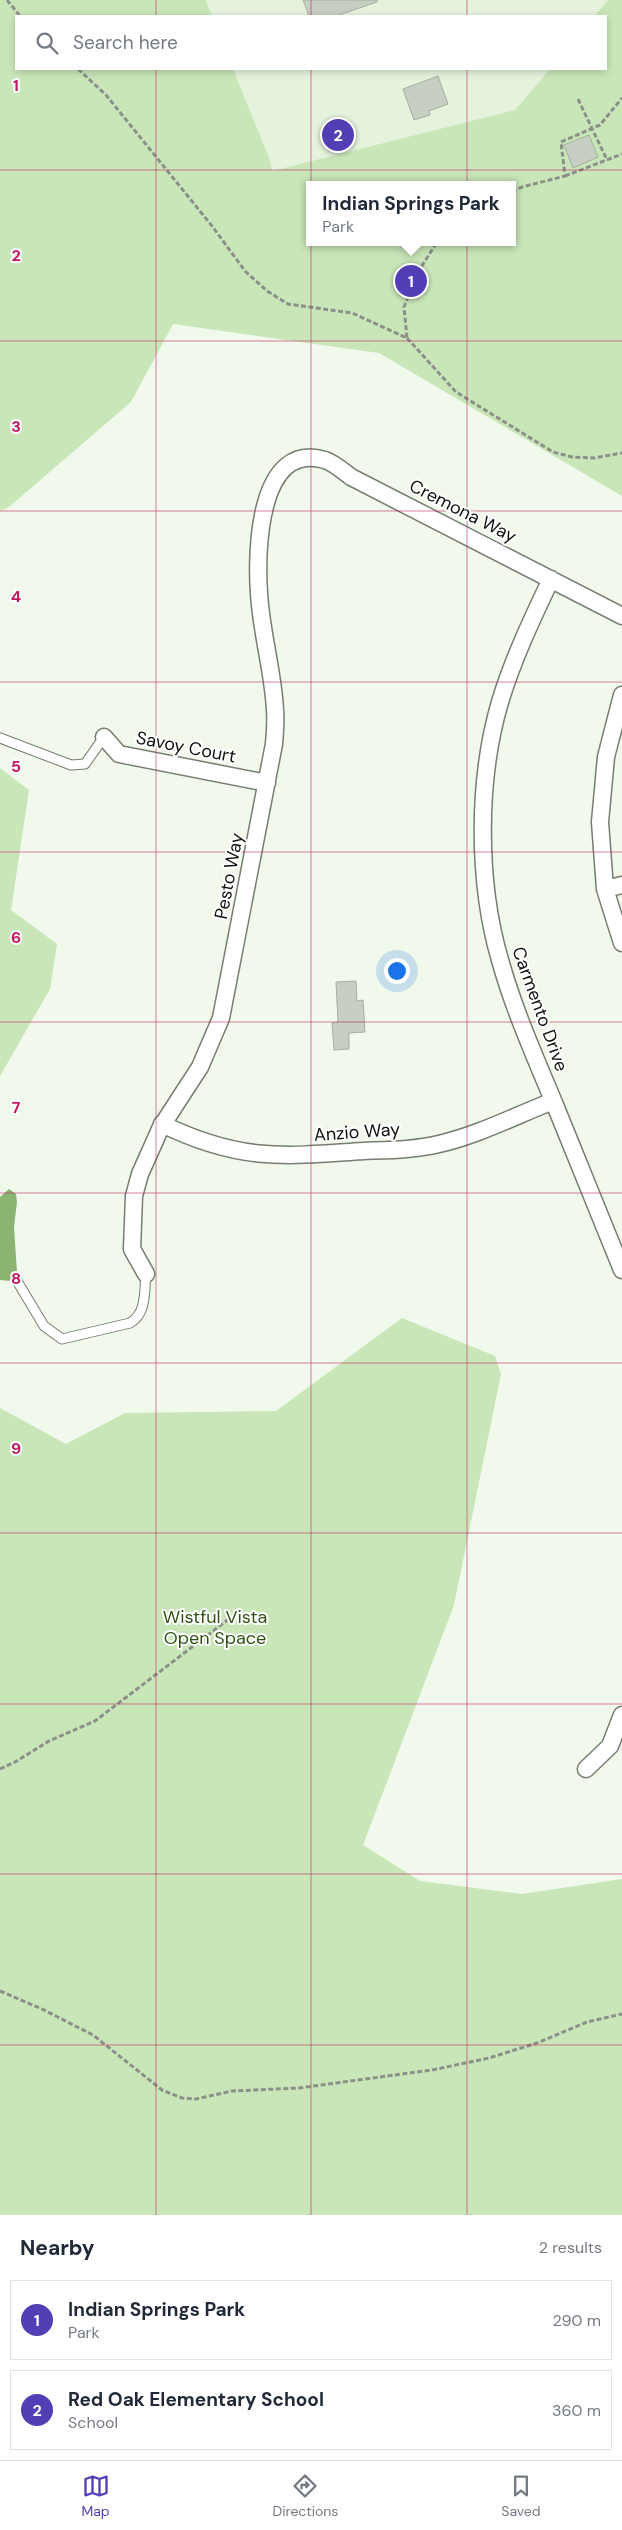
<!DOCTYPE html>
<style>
:root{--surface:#fff;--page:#f2f2f3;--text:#1f2937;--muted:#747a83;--line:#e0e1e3;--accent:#533eb6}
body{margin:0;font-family:"DM Sans",sans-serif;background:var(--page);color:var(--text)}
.you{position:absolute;left:396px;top:970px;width:18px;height:18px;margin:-12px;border:4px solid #fff;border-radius:50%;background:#1a73e8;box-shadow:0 0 0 8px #1a73e833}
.badge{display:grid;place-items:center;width:32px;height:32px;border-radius:50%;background:var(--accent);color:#fff;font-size:16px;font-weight:700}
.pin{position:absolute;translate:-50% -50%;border:2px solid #fff;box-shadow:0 1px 5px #0006}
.popup{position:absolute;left:306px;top:181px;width:210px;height:65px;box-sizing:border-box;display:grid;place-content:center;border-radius:0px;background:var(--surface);filter:drop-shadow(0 1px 4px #0005);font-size:16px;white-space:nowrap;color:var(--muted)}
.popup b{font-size:19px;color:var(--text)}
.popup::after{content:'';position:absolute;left:50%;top:100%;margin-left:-10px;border:10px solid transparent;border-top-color:var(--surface)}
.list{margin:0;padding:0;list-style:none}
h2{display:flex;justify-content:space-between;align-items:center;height:65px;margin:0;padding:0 20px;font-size:21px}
h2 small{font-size:16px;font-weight:400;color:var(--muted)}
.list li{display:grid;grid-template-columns:32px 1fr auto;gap:15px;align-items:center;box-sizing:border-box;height:80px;margin:0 10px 10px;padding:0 10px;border:1px solid var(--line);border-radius:0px}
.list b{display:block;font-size:19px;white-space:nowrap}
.list p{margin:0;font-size:16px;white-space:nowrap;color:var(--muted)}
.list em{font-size:16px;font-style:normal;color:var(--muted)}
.icon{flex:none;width:28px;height:28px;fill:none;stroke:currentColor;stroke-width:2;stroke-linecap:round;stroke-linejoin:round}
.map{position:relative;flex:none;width:622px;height:2215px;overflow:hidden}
.search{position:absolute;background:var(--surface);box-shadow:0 2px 8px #0003;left:15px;right:15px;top:15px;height:55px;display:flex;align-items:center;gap:12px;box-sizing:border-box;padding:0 18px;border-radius:0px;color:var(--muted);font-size:19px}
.sheet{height:245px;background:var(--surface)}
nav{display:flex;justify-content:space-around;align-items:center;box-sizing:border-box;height:70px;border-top:1px solid var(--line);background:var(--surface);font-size:14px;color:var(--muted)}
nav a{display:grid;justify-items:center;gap:2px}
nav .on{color:var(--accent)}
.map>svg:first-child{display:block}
.built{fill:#e5f3dd}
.green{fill:#c9e6b9;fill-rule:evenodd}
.water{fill:#8bb473}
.building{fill:#c6cfc1;stroke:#a5aea0}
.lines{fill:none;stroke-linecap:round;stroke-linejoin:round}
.service-casing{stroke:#757e71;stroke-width:11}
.minor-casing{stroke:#757e71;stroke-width:19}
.path{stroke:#8b9187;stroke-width:3;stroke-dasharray:5 2.5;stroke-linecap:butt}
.service{stroke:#fff;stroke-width:9}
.minor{stroke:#fff;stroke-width:16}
.grid{fill:none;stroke:#c2185b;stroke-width:1;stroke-opacity:0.55}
.labels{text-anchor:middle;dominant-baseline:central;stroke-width:4;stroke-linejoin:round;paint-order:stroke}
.street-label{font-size:18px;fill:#0e110c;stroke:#fff}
.park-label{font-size:18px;fill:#2e5310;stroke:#fff}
.grid-label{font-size:16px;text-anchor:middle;font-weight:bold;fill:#c2185b;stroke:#fff;stroke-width:4;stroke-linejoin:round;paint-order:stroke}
</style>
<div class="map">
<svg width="622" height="2215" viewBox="0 0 622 2215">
<rect width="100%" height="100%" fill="#f0f9eb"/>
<path class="built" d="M 206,0 L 608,0 L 594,16 L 212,16 Z
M 233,69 L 550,69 L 516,110 L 272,171 L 270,160 Z"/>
<path class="green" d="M 0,0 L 206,0 L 212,16 L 16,16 L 16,69 L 233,69 L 270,160 L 272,171 L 515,110 L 550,69 L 606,69 L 606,16 L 594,16 L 608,0 L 622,0 L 622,496 L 379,353 L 173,324 L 131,402 L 9,507 L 0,511 ZM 310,185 L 512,185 L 512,242 L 310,242 Z
M 0,768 L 29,790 L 11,910 L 57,944 L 50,989 L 0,1076 Z
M 402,1318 L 495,1356 L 501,1374 L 454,1605 L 363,1845 L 420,1881 L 522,1894 L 622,1879 L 622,2215 L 0,2215 L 0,1408 L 66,1444 L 125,1413 L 276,1411 Z"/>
<path class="water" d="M 9,1189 L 16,1194 L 17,1202 L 14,1227 L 17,1272 L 11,1281 L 0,1280 L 0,1197 Z"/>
<path class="building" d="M 303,0 L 377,0 L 377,2 L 336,16 L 309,16 Z
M 438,76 L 448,104 L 429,111 L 430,115 L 414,120 L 403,89 Z
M 589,135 L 598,157 L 573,168 L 564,145 Z
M 356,981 L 357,1001 L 363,1000 L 365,1032 L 349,1033 L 349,1049 L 334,1050 L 332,1023 L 338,1022 L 336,982 Z"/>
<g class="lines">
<defs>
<path id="service" d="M 0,738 L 71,765 L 85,764 L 104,737
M 17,1281 L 44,1326 L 62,1339 L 130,1323 C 147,1313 144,1292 146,1274"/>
<path id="minor" d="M 551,579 C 532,619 513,659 500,702 C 477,780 477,881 500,960 C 514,1010 535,1057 555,1105 C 577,1160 600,1215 622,1270
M 622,695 L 606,757 L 600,822 L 605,889 L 622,943
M 104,737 L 119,754 L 267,783
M 605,889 L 622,885
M 162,1124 C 238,1161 281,1157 363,1151 C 388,1150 414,1150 439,1144 C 478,1135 515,1116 553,1101
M 146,1274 L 132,1249 L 134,1196 L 140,1174 L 161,1127 L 200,1067 L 221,1018 L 274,744 C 275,732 276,721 275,710 C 273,670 261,632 259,593 C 256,552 258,440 325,460 C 334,463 343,471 351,477 L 622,616
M 586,1769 L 610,1746 L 622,1715"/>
</defs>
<use href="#service" class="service-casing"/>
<use href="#minor" class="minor-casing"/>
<path class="path" d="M 7,0 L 20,16
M 78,69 L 106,95 L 212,226 L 245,271 L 267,291 L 288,304 L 352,313 L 407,338 L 404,307 L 418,272 L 437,242
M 578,99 L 607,160
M 565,176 L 622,154
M 512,192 L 522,187 L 565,176 L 561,142 L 600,125 L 622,98
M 407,338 L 456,392 L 553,452 L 572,457 L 594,458 L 622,453
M 0,1769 L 15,1762 L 49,1741 L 95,1721 L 238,1612
M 0,1991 L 42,2009 L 93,2035 L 162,2090 L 182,2098 L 196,2099 L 232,2091 L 299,2088 L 432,2070 L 489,2058 L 537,2043 L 587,2022 L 622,2014"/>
<use href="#service" class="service"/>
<use href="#minor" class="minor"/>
</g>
<path class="grid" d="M 156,0 L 156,16M 311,0 L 311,16M 467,0 L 467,16M 156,69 L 156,2215M 311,69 L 311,2215M 467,69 L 467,2215M 0,170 L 622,170M 0,341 L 622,341M 0,511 L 622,511M 0,682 L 622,682M 0,852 L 622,852M 0,1022 L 622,1022M 0,1193 L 622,1193M 0,1363 L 622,1363M 0,1533 L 622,1533M 0,1704 L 622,1704M 0,1874 L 622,1874M 0,2045 L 622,2045"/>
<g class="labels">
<g class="street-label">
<text transform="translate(463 511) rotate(27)">Cremona Way</text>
<text transform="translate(186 747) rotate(11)">Savoy Court</text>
<text transform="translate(229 876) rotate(-79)">Pesto Way</text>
<text transform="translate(540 1009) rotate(70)">Carmento Drive</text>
<text transform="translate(357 1132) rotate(-4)">Anzio Way</text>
</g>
<g class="park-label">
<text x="215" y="1617">Wistful Vista<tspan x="215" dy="21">Open Space</tspan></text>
</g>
</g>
<g class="grid-label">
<text x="16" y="91">1</text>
<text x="16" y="261">2</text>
<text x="16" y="432">3</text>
<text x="16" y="602">4</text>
<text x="16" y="772">5</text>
<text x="16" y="943">6</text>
<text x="16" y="1113">7</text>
<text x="16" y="1284">8</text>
<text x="16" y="1454">9</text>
</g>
</svg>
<div class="you"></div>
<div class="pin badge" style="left:411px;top:281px">1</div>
<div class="popup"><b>Indian Springs Park</b>Park</div>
<div class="pin badge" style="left:338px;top:135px">2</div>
<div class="search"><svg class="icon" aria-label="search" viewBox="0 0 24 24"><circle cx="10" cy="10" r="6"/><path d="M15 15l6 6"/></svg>Search here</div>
</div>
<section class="sheet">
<h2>Nearby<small>2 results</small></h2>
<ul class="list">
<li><span class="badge">1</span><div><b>Indian Springs Park</b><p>Park</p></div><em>290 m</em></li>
<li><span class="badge">2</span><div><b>Red Oak Elementary School</b><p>School</p></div><em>360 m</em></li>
</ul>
</section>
<nav>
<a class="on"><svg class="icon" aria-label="map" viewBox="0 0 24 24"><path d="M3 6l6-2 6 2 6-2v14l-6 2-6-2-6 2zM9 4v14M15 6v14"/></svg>Map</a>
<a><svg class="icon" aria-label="directions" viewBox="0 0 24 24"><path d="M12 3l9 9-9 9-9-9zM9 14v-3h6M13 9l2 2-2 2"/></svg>Directions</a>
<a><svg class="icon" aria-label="saved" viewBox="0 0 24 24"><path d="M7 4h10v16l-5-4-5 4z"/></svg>Saved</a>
</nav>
